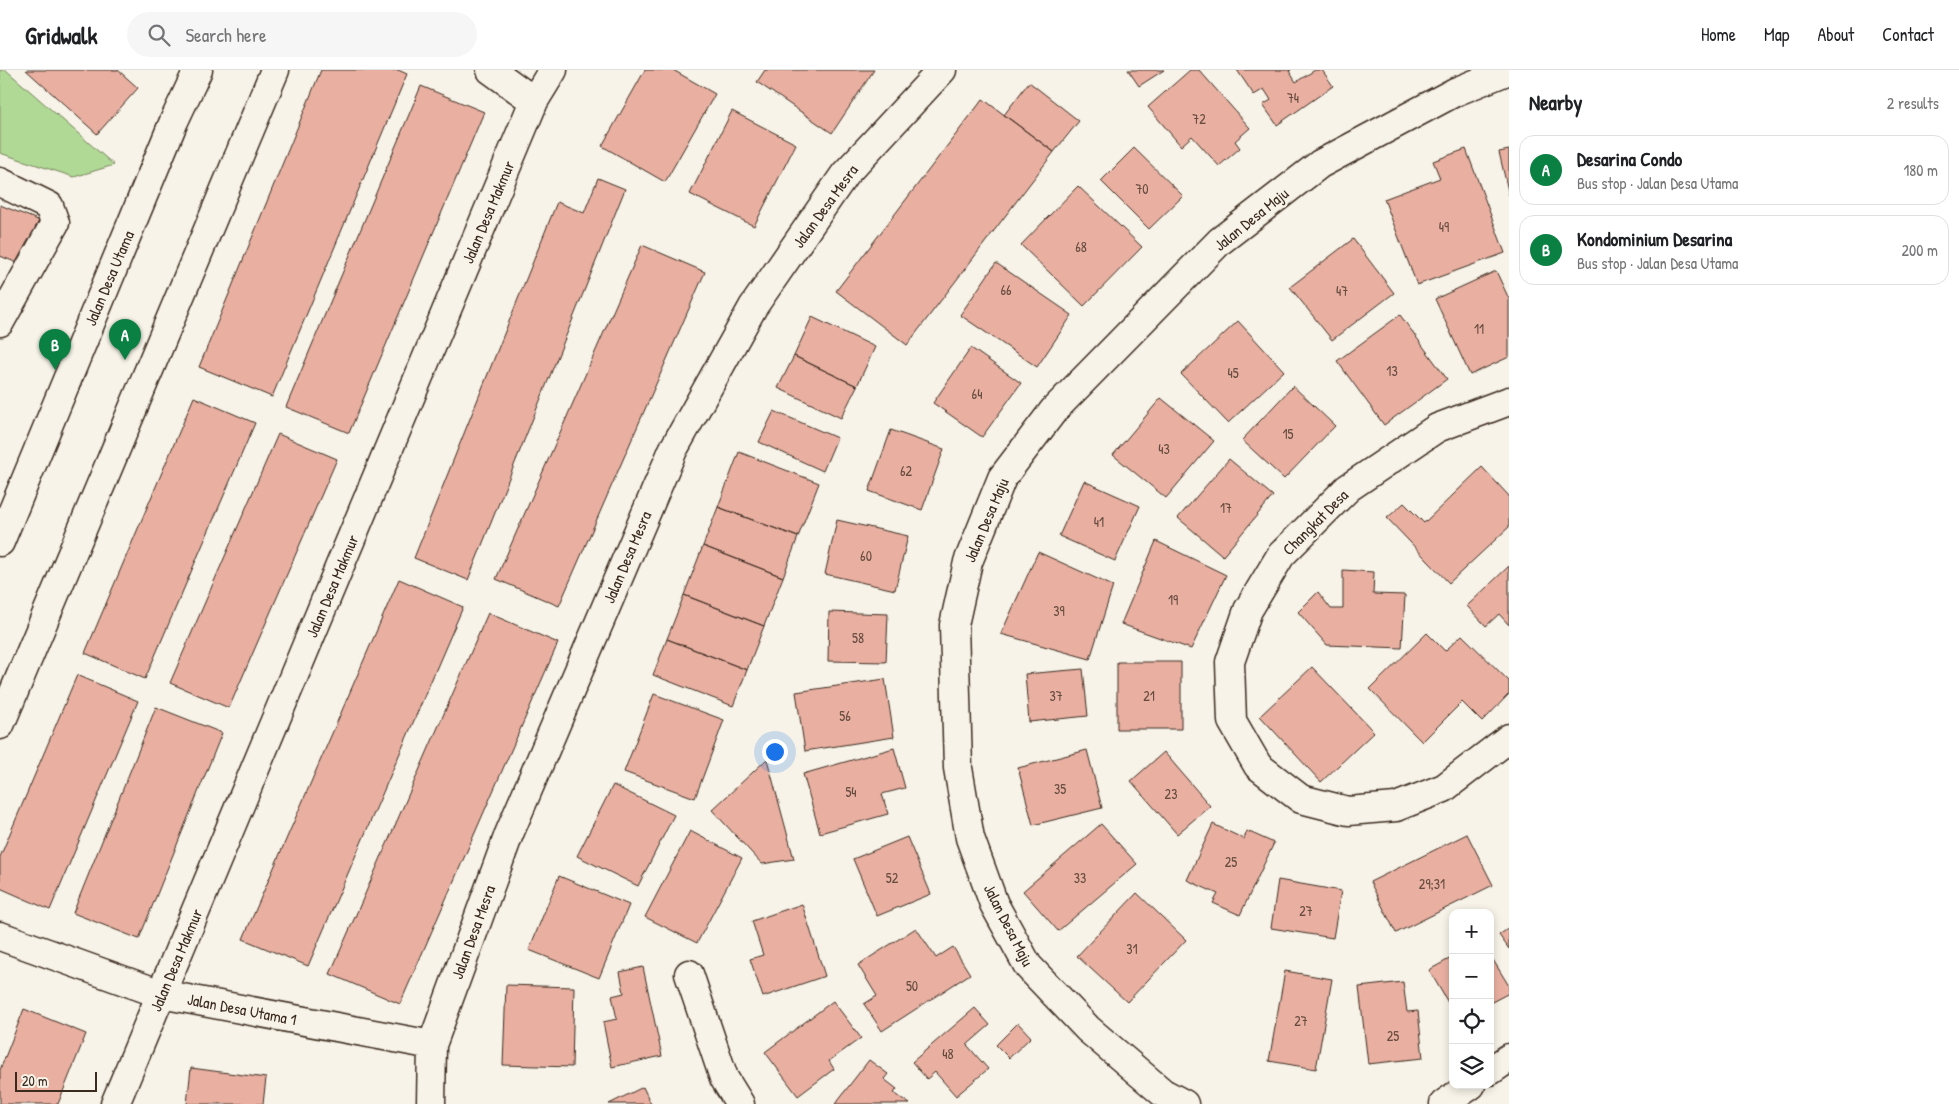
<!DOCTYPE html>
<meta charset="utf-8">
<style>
:root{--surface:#fff;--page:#f6f6f6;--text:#202124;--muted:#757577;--line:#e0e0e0;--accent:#0b8043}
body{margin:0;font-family:"Patrick Hand",sans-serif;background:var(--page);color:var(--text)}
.controls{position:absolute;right:15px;bottom:15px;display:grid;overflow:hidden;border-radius:10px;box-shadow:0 2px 8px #0003}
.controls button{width:45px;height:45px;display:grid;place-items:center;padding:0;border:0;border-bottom:1px solid var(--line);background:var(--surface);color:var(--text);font:25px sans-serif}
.scale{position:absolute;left:15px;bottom:12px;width:82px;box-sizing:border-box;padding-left:5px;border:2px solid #3b2a1e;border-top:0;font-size:14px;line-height:18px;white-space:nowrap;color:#3b2a1e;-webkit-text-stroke:4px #f7f3e8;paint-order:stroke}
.you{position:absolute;left:774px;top:681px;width:18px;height:18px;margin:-12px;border:4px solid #fff;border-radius:50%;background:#1a73e8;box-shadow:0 0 0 8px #1a73e833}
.badge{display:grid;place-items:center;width:32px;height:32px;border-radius:50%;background:var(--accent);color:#fff;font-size:16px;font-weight:700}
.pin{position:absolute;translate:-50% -41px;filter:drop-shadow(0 1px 2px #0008)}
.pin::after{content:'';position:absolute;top:26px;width:18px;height:15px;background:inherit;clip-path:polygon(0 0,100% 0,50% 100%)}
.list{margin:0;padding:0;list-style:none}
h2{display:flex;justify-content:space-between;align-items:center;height:65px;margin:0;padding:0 20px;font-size:21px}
h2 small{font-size:16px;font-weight:400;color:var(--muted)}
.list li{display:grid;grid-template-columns:32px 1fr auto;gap:15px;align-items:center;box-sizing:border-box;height:70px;margin:0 10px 10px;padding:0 10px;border:1px solid var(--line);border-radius:15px}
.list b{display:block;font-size:19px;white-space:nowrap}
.list p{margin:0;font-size:16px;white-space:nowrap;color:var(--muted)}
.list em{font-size:16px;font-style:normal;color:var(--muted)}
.icon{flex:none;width:28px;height:28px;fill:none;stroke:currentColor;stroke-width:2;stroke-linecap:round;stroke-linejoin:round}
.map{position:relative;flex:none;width:1509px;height:1034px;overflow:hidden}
header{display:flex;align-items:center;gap:30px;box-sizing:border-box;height:70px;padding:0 25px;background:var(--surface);border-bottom:1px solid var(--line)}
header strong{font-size:24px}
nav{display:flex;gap:28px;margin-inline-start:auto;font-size:18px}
.search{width:350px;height:45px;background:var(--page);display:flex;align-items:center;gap:12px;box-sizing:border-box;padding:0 18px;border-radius:28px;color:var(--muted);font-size:19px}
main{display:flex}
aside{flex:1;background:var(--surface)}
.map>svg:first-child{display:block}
.green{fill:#b0d996;stroke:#76825a}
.building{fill:#e9b0a2;stroke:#3b2a1e}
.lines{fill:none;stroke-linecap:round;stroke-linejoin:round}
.minor-casing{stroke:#3b2a1e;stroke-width:31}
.minor{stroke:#f7f3e8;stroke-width:28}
.labels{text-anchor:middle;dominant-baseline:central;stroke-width:4.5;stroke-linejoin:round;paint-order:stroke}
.number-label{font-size:14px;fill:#664c3f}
.street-label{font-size:16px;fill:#3b2a1e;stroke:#f7f3e8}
</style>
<header>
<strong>Gridwalk</strong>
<div class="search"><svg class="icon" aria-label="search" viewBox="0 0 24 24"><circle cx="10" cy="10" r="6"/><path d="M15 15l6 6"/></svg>Search here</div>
<nav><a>Home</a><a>Map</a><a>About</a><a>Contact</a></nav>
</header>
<main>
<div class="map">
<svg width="1509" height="1034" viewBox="0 0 1509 1034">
<rect width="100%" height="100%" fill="#f7f3e8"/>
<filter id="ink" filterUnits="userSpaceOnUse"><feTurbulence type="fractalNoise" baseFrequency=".02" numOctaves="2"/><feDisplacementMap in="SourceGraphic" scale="10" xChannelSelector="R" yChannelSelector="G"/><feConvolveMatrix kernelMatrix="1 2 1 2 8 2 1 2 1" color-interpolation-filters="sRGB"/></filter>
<g filter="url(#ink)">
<path class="green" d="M 0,0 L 6,0 L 114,95 L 74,107 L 0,83 Z"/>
<path class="building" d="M 26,0 L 118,0 L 138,18 L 97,64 Z
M 321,0 L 398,0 L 407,4 L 272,327 L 199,297 Z
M 645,0 L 673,0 L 715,24 L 665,112 L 602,76 Z
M 765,0 L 874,0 L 832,63 L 757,12 Z
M 1128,0 L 1164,0 L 1139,16 Z
M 1190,0 L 1199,0 L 1250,58 L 1235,71 L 1240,78 L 1219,96 L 1192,66 L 1181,76 L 1148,37 Z
M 1237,0 L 1291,0 L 1289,1 L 1296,12 L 1315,0 L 1322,0 L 1333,16 L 1277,55 L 1263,35 L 1271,30 L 1264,19 L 1254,25 Z
M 1029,12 L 1079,51 L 1054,82 L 1004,45 Z
M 421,16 L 484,42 L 349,363 L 286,337 Z
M 983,29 L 1054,82 L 907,275 L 836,221 Z
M 732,41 L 796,74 L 754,156 L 690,124 Z
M 1134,78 L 1183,126 L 1149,159 L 1101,111 Z
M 1466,79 L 1505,183 L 1417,215 L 1384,129 L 1440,108 L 1433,91 Z
M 1509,80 L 1509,125 L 1499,82 Z
M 598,108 L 625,119 L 468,510 L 414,488 L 557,132 L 584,143 Z
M 1078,116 L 1142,177 L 1084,236 L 1021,175 Z
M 0,135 L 43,152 L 25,196 L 0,186 Z
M 1353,169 L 1394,223 L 1332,270 L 1290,217 Z
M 642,175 L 705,202 L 559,536 L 496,509 Z
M 996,193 L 1072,245 L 1037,297 L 960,245 Z
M 1496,201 L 1509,229 L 1509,287 L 1470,305 L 1435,229 Z
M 1400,245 L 1447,309 L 1384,355 L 1337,291 Z
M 812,247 L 875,277 L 857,316 L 794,286 Z
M 1238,251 L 1284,301 L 1228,353 L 1181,304 Z
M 971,278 L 1021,313 L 982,367 L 933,333 Z
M 794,286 L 857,316 L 841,348 L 778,318 Z
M 1293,316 L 1335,356 L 1284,409 L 1242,370 Z
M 194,327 L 255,353 L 145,609 L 85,583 Z
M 1161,328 L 1214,371 L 1166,428 L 1113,385 Z
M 774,341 L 837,368 L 823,401 L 759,372 Z
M 891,360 L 944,379 L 922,440 L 869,421 Z
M 278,364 L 337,389 L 229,638 L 170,613 Z
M 739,382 L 819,413 L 798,467 L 718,437 Z
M 1229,389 L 1273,426 L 1223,486 L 1178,448 Z
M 1482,397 L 1509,426 L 1509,457 L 1449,513 L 1387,448 L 1404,433 L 1424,453 Z
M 1084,411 L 1140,436 L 1115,491 L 1059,466 Z
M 718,437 L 798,467 L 783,507 L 703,476 Z
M 837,450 L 908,466 L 895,520 L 825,504 Z
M 1156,471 L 1226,505 L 1191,579 L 1121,554 Z
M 703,476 L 783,507 L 764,556 L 684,525 Z
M 1038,482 L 1113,516 L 1090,589 L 1001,564 Z
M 1509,496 L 1509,555 L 1499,544 L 1486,556 L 1467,536 Z
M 1343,500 L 1374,502 L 1373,524 L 1405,525 L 1402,578 L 1327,575 L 1298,542 L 1318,522 L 1331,539 L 1343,539 Z
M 399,509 L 463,537 L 308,896 L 243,869 Z
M 684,525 L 764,556 L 747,600 L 667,569 Z
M 829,542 L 888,544 L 886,592 L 828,591 Z
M 488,543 L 558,573 L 400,934 L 330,904 Z
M 1427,563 L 1445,581 L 1462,565 L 1509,611 L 1509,624 L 1482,652 L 1462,632 L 1422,672 L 1370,619 Z
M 667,569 L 747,600 L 733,636 L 653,605 Z
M 1117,592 L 1181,592 L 1181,659 L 1117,659 Z
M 1312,597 L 1374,662 L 1321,712 L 1260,646 Z
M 1083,599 L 1088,646 L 1029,652 L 1025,604 Z
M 77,605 L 138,631 L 50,840 L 0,818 L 0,787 Z
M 885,609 L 894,667 L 805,681 L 796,622 Z
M 654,624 L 724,650 L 695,728 L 624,702 Z
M 156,637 L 222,663 L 139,869 L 73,843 Z
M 894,678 L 905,718 L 882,724 L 888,744 L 820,763 L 803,704 Z
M 1087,680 L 1102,738 L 1033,755 L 1018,698 Z
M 1164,682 L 1210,736 L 1177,764 L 1131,711 Z
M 767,689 L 794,789 L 762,794 L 712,740 Z
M 613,715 L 674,745 L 638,816 L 577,786 Z
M 1101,754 L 1137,794 L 1058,861 L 1023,821 Z
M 1213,754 L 1244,769 L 1247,761 L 1274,773 L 1240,845 L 1213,833 L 1218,824 L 1187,810 Z
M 690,761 L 742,788 L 697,873 L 645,847 Z
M 1467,764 L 1493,815 L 1396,863 L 1370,812 Z
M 907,767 L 931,824 L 877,846 L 853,789 Z
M 559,806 L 629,835 L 599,908 L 529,880 Z
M 1278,810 L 1341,821 L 1333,868 L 1271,858 Z
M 1137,823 L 1186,870 L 1127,932 L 1077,886 Z
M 802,834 L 825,906 L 763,927 L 750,889 L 763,885 L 752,851 Z
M 916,858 L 936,888 L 953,877 L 970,904 L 882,961 L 864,934 L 877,926 L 858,895 Z
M 1509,858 L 1509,879 L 1499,865 Z
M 1490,885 L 1509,916 L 1509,923 L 1490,933 Z
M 1453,887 L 1453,941 L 1429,900 Z
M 643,897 L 662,986 L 612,997 L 603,952 L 617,949 L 612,926 L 624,923 L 620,902 Z
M 1285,901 L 1332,909 L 1316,999 L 1269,991 Z
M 1403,912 L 1407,942 L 1418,941 L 1423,988 L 1368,994 L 1359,917 Z
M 506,915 L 574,917 L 572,997 L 503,995 Z
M 833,931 L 861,968 L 829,991 L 834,999 L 798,1026 L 765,982 Z
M 975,938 L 990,955 L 967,975 L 988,999 L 956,1026 L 935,1002 L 927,1009 L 912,992 Z
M 24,939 L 86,964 L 58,1034 L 0,1034 L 0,1000 Z
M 1018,953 L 1031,967 L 1009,988 L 996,975 Z
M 869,990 L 888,1004 L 884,1009 L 897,1019 L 894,1023 L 910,1034 L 835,1034 Z
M 191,998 L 266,1008 L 263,1034 L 187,1034 Z
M 643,1017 L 651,1034 L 609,1034 Z"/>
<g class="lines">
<defs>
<path id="minor" d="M 491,0 L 534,31
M 0,112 L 49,136 L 55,153 L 0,252
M 1509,331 L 1437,358 L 1348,418 L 1281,485 L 1248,540 L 1230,592 L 1232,651 L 1258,696 L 1301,729 L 1348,741 L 1396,737 L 1444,718 L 1509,668
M 0,472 L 174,51 L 198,0
M 0,655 L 275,0
M 0,866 L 161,924 L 432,975
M 689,904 L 724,1008 L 740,1034
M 1490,1001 L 1509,988
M 115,1034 L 534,31 L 553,0
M 431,1034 L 432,975 L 509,764 L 673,380 L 753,237 L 845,104 L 942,0
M 1184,1034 L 1163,1023 L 1088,959 L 1028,896 L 994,834 L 970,768 L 958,698 L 954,555 L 968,492 L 1002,408 L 1054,340 L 1220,171 L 1320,94 L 1455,22 L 1509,0
M 1444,1034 L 1471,1015"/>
</defs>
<use href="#minor" class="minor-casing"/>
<use href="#minor" class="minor"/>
</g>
</g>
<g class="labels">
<g class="number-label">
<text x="1293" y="27">74</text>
<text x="1199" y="48">72</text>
<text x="1142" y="118">70</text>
<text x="1444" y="156">49</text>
<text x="1081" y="176">68</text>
<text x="1006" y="219">66</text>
<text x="1342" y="220">47</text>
<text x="1479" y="258">11</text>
<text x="1392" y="300">13</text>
<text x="1233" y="302">45</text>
<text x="977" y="323">64</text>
<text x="1288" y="363">15</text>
<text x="1164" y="378">43</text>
<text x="906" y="400">62</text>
<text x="1226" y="437">17</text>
<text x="1099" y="451">41</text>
<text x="866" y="485">60</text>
<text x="1173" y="529">19</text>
<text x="1059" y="540">39</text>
<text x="858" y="567">58</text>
<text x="1056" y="625">37</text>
<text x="1149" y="625">21</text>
<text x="845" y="645">56</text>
<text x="1060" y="718">35</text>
<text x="851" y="721">54</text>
<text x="1171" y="723">23</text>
<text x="1231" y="791">25</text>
<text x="892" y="807">52</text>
<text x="1080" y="807">33</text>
<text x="1432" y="813">29;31</text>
<text x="1306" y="840">27</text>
<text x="1132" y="878">31</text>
<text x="912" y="915">50</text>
<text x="1301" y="950">27</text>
<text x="1393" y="965">25</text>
<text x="948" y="983">48</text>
</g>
<g class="street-label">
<text transform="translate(825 136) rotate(-54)">Jalan Desa Mesra</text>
<text transform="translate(488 142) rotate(-67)">Jalan Desa Makmur</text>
<text transform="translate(1251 149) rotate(-39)">Jalan Desa Maju</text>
<text transform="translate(109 208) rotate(-67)">Jalan Desa Utama</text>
<text transform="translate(986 450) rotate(-67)">Jalan Desa Maju</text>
<text transform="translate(1315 452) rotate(-45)">Changkat Desa</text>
<text transform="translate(627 487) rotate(-67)">Jalan Desa Mesra</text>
<text transform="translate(332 516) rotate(-67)">Jalan Desa Makmur</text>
<text transform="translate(1009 855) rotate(63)">Jalan Desa Maju</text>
<text transform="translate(473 862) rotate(-70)">Jalan Desa Mesra</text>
<text transform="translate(176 890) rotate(-67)">Jalan Desa Makmur</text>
<text transform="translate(242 939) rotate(11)">Jalan Desa Utama 1</text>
</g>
</g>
</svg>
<div class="controls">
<button>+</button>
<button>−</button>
<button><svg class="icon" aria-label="locate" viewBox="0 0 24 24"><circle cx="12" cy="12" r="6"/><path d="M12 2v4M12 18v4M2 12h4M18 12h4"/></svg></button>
<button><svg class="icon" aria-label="layers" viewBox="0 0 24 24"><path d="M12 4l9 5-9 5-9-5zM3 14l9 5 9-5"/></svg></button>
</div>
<div class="scale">20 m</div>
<div class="you"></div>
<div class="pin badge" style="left:125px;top:290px">A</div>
<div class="pin badge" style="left:55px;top:300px">B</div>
</div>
<aside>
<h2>Nearby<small>2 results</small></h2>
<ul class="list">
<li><span class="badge">A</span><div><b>Desarina Condo</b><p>Bus stop · Jalan Desa Utama</p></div><em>180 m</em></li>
<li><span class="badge">B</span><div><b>Kondominium Desarina</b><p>Bus stop · Jalan Desa Utama</p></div><em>200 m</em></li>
</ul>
</aside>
</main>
